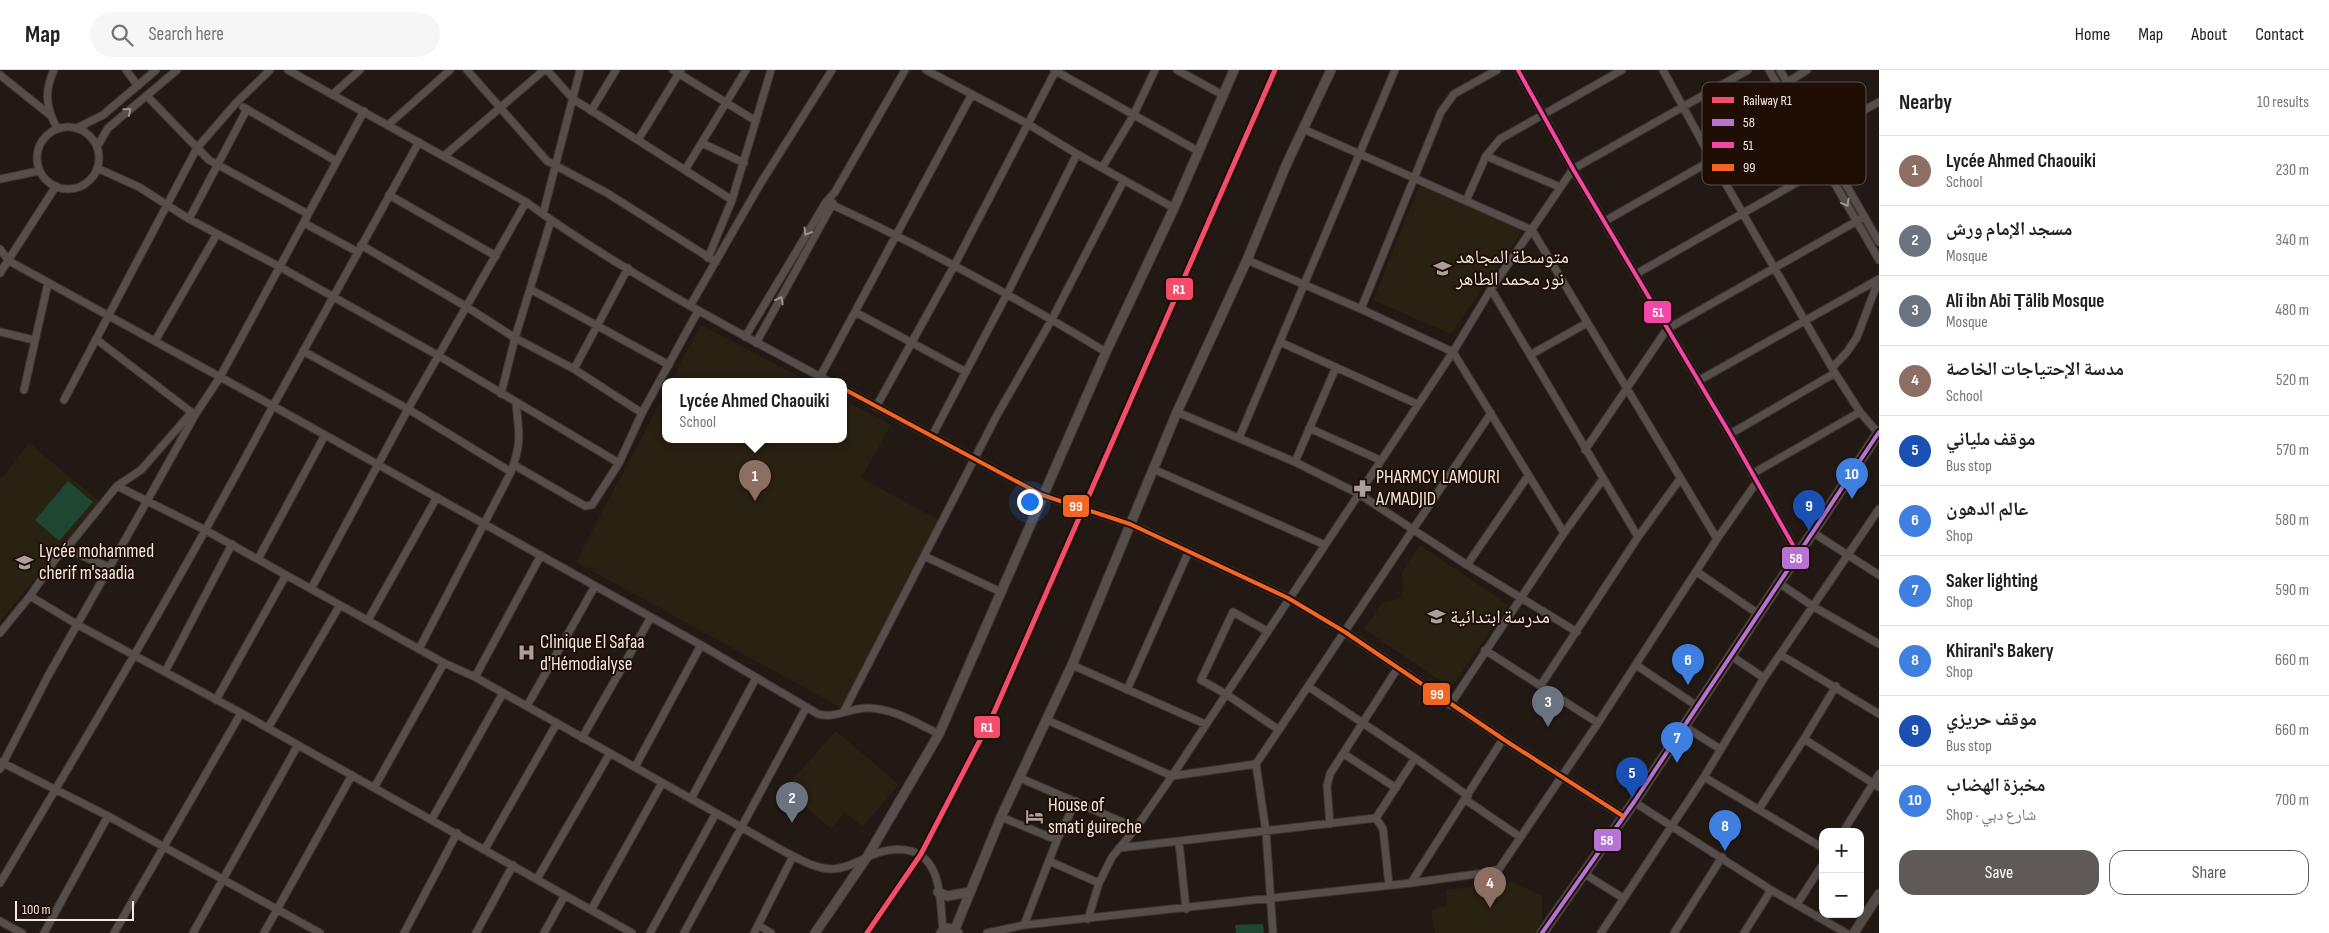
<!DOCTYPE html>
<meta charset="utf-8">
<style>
:root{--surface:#fff;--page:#f6f6f6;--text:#202124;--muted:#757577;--line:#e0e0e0;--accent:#5f5a59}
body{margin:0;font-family:"Sofia Sans Condensed","Noto Naskh Arabic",sans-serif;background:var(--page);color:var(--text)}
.controls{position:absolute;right:15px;bottom:15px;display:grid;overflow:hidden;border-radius:10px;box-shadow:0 5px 20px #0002}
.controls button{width:45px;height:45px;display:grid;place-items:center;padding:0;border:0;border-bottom:1px solid var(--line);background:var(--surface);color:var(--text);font:25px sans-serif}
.scale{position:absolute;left:15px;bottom:12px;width:119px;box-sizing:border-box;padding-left:5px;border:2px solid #f5e8e2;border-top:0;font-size:14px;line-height:18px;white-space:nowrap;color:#f5e8e2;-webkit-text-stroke:4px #1f0e06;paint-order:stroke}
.you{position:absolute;left:1029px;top:431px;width:18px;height:18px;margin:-12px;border:4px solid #fff;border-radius:50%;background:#1a73e8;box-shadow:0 0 0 8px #1a73e833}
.badge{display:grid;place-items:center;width:32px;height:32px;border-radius:50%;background:var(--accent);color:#fff;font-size:16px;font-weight:700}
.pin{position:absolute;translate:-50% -41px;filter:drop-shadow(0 1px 2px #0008)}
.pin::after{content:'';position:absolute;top:26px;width:18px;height:15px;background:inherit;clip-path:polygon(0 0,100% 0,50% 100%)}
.popup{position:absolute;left:662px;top:308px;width:185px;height:65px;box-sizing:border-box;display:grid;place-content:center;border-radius:10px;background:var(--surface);filter:drop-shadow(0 1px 4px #0005);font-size:16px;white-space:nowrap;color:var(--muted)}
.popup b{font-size:19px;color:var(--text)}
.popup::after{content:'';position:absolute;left:50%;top:100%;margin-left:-10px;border:10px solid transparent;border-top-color:var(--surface)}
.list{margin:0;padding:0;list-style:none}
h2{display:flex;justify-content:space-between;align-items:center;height:65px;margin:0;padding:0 20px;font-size:21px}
h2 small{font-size:16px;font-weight:400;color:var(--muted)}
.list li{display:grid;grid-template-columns:32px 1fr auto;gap:15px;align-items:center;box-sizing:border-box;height:70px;padding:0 20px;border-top:1px solid var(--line)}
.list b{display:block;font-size:19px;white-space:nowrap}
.list p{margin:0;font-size:16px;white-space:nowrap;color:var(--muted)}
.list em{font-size:16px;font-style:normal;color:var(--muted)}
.actions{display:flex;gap:10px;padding:15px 20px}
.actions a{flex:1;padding:11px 0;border:1px solid var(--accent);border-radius:15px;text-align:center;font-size:18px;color:var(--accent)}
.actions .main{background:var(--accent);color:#fff}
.icon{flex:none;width:28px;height:28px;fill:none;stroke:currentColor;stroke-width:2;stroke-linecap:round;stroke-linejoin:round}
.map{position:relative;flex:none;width:1879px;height:863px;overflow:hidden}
header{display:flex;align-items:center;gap:30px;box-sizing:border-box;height:70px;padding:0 25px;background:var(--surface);border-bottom:1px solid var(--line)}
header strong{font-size:24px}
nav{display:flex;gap:28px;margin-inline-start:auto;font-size:18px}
.search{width:350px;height:45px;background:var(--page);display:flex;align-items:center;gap:12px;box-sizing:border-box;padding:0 18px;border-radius:28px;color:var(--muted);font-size:19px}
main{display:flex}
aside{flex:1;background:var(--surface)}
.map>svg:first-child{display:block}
.education{fill:#292112}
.green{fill:#1e4631}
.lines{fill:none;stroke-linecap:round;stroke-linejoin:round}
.minor-casing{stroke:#3e3633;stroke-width:9}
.tertiary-casing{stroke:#3e3633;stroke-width:11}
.secondary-casing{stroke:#3e3633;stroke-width:12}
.minor{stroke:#564e4a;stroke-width:7}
.tertiary{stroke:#564e4a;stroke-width:9}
.secondary{stroke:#564e4a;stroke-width:10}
.bus-1-casing{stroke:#1f0e06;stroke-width:8}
.bus-2-casing{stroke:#1f0e06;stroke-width:8}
.bus-3-casing{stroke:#1f0e06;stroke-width:8}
.bus-1{stroke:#b673d3;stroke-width:4}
.bus-2{stroke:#f346a5;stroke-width:4}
.bus-3{stroke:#f26522;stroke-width:4}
.rail-1-casing{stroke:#1f0e06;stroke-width:9}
.rail-1{stroke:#f44d6c;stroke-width:5}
.oneway{stroke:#9e938e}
.labels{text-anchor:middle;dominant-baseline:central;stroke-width:4;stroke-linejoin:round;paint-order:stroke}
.poi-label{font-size:19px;fill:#f5e8e2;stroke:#1f0e06;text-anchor:start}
.key{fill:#1f0e06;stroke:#5f4f48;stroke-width:1}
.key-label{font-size:14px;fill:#f5e8e2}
.line-badge{stroke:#1f0e06;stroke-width:2}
.badge-label{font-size:14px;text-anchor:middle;font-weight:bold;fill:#fff}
</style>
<header>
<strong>Map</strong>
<div class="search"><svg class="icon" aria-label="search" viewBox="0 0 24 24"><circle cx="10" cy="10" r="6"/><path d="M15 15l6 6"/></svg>Search here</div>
<nav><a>Home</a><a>Map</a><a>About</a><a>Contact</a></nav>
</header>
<main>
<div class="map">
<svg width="1879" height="863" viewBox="0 0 1879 863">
<rect width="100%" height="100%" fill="#231914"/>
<path class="education" d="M 1420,115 L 1518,157 L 1520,161 L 1519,166 L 1451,264 L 1373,230 Z
M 701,255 L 810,312 L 671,312 Z
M 666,321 L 666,370 L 844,370 L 844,330 L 891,355 L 861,408 L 944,453 L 845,640 L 576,492 Z
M 29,373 L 99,431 L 0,552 L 0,406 L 2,408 Z
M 1420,475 L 1508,535 L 1451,618 L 1364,559 L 1383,532 L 1398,529 L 1404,521 L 1401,504 Z
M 836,661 L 899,715 L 862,757 L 845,742 L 831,759 L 785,718 Z
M 1512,812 L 1542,826 L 1542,850 L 1535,863 L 1435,863 L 1431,840 L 1447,836 L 1446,820 Z"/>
<path class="green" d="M 68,411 L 93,432 L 59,471 L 35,450 Z
M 1263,854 L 1264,863 L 1236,863 L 1235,855 Z"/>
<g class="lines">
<defs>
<path id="minor" d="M 54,0 C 44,21 46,38 57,58
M 126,0 L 138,16
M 288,0 L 526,132 C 621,201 727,257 830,312
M 467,0 L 547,91 L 607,123 L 716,192
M 547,0 L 573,29 L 732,130
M 673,0 L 756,51
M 926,0 L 1028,54 L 1077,84 L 1174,138
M 1054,0 L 1198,81
M 1177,0 L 1223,25
M 1518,0 L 1573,99 L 1730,364 L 1798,484
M 1663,0 L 1712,90 L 1835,303 L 1860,342 L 1878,363
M 1769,0 L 1879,190
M 1780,0 L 1879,172
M 0,5 L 50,45
M 1788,12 L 1807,0
M 333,24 L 360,0
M 147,26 L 209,90 L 308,144
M 243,37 L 336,91
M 591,41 L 616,0
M 388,55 L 450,0
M37 88a31 31 0 1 1 62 0a31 31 0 1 1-62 0Z
M 77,58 L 103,45 L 156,0
M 1303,59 L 1532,160 L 1717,469
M 1818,65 L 1879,32
M 638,70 L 681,0
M 702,73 L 744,93
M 97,77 L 108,58 L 177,0
M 444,86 L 544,0
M 1486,86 L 1560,117
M 97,98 L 139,117 L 189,149 L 280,197 L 439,286 L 619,393
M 1102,98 L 1133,46 L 1155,0
M 685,100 L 746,0
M 0,109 L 39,101
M 389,125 L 496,186
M 1466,131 L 1486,86 L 1500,69 L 1622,0
M 826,132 C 922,176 1015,227 1106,282
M 543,144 L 580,0
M 189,149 L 247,39
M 1605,151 L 1802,39
M 304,153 L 358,182
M 361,175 L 467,237 L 515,268 L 574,299 L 642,343
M 0,179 L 9,191 L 220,307 L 364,41
M 708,188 L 732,130 L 771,0
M 1247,190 L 1361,239 L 1453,282 L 1564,463
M 0,203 L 56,116
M 1636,204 L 1833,92
M 530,219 L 669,295
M 1491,219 L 1638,467
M 690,236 L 762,111 L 832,0
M 1361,239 L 1441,42 L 1454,24 L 1497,0
M 855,242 L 966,302
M 0,262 L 34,270
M 745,267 L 826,132 L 835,122 L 905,0
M 96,269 L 195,345
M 155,271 L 217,164
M 1280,272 L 1417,334
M 756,273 L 833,133
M 303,281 L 408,339 L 511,402
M 1530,285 L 1587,253
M 1832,298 L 1847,282 L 1857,267 L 1879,209
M 574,299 L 628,198
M 820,307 L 972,24
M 1698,311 L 1879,209
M 844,319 L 1042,425 L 1130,454 L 1288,528 L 1345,562 L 1503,669 L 1623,746
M 24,320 L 48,213
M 501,324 L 515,268 L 551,150
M 64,330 L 197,78 L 236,33 L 270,0
M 876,337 L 954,196 L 1056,0
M 1177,342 L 1295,392 L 1359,424 L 1467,495 L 1577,562
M 1309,358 L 1380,390
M 1730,364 L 1835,303
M 932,366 L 1007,224 L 1077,84
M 1239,368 L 1395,0
M 1585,380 L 1667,259 L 1864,147
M 1295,392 L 1336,297
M 514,395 L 585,436 L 592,435 L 619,393 L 642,343 L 698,241
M 1153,399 L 1325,475
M 1752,404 L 1860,342
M 117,416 L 147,431 L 195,345 L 220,307 L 273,336 L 419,72
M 1812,462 L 1879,505
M 66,479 L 109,497
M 541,485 L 475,607 L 787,783 C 801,790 814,798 830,799 C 847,799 862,789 877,783 C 889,779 899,778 911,781 C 943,790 940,834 943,861
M 924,486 L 1001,522
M 258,489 L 325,365
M 1467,495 L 1528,406
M 1697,502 L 1757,543
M 1779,513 L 1814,537 L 1879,574
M 311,519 L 408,339 L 526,132
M 30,526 L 57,487 L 66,479 L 117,416 L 141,400 L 192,342
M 368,550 L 437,427
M 1267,561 L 1233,542 L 1201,610 L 1226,624 L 1279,660
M 0,563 L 30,526 L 78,555 L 241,643 L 632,863
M 419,579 L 511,402 C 522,372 519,364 516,333
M 1485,580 L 1598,653
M 1730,585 L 1764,608
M 1781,585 L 1879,644
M 444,593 L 475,607
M 1072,595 L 1205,654
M 1636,595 L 1697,636
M 165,602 L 232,474
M 1541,615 L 1638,467 L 1680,409
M 1836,616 L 1804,669 L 1879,717
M 1309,617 L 1415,688 L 1468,726
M 1127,620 L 1189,481
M 216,630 L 286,505
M 1450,635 L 1564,463 L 1603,409
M 527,636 L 595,516
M 844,641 L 996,347 L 1052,249 L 1124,110
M 1047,650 L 1172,706 L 1256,694
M 1684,656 L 1720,679
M 268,658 L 340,535
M 582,668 L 651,547
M 1344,684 L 1396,718
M 1,692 L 108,746 L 320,863
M 635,697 L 701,575
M 0,699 L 48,606 L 147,431 L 207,461 L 444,593 L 374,718
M 1704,707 L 1823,778
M 1020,708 L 1136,758
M 691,729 L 756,608
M 1466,730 L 1520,767
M 1634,732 L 1771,820 L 1846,863
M 1759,739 L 1804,669
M 1001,747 L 1057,770 L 1024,855
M 1376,748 L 1383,759 L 1389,815
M 432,749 L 503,623
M 1330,754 L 1327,716 L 1330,704 L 1397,599
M 1843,762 L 1879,704
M 1057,770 L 1076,731
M 1179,772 L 1186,839
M 1119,778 L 1376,748 L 1415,688
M 485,779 L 557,653
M 1049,791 L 1099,813
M 1583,803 L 1623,828
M 537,809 L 610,683
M 0,813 C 94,655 187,498 273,336 L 701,575 L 818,644 C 834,649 850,638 867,638 C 893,638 916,653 939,664
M 1411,813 L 1503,669
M 1797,834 L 1823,794
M 591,840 L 662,713
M 1088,849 L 1099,813 L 1112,787 L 1136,758 L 1172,706 L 1453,282 L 1491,219 L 1573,99 L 1748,0
M 0,851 L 22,863
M 758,855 L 771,863
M 44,863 L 108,746
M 114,863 L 241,643
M 193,863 L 298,675
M 264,863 L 352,705
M 404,863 L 457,763
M 476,863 L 513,795
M 544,863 L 565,825
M 650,863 L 716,743
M 684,863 L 806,638
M 754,863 L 793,786
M 987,863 L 1024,855 L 1411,813 L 1484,803 L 1499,799 L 1598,653 L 1717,469 L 1756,413
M 1273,863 L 1266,762 L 1256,694 L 1491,343
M 1601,863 L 1704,707 L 1764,608 L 1879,439
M 1674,863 L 1722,787
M 1744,863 L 1771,820"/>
<path id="tertiary" d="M 938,822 L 947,826 L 970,822
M 955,859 L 1001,747 L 1072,595 L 1177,342 L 1247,190 L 1287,93 L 1331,0
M 815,863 L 867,787 L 939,664 L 1106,282 L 1174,138 L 1234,0
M 941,863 L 948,858 L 958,863
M 1854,863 L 1879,824"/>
<path id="secondary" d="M 1542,863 L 1634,732 L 1879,362"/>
</defs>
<use href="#minor" class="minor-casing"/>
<use href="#tertiary" class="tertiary-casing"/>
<use href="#secondary" class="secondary-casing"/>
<use href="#minor" class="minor"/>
<use href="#tertiary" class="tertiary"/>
<use href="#secondary" class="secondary"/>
<defs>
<path id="bus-1" d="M 1542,863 L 1634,732 L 1879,362"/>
<path id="bus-2" d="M 1518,0 L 1573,99 L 1730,364 L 1798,484"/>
<path id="bus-3" d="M 844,319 L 1042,425 L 1130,454 L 1288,528 L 1345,562 L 1503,669 L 1623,746"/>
</defs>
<use href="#bus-1" class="bus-1-casing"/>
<use href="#bus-2" class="bus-2-casing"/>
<use href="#bus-3" class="bus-3-casing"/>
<use href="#bus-1" class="bus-1"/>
<use href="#bus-2" class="bus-2"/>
<use href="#bus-3" class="bus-3"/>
<defs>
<path id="rail-1" d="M 867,863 L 921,784 L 992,647 L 1275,0"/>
</defs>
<use href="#rail-1" class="rail-1-casing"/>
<use href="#rail-1" class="rail-1"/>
</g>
<defs><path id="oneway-chevron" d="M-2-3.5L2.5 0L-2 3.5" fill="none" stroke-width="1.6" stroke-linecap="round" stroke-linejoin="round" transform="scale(1.25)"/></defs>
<g class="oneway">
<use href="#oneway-chevron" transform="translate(128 41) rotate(-39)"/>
<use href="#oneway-chevron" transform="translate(1846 133) rotate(61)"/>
<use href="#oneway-chevron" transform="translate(807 162) rotate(121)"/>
<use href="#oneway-chevron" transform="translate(780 230) rotate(-61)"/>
</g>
<defs>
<symbol id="school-bare" viewBox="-9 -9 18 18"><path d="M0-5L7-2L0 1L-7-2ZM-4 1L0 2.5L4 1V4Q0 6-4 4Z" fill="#aca09a" stroke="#1f0e06" stroke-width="2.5" paint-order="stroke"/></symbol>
<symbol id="pharmacy-bare" viewBox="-9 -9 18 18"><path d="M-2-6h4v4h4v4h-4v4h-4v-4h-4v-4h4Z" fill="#aca09a" stroke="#1f0e06" stroke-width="2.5" paint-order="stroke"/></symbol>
<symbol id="hospital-bare" viewBox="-9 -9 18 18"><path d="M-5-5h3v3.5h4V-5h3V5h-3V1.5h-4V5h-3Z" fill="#aca09a" stroke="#1f0e06" stroke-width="2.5" paint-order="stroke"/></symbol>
<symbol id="hotel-bare" viewBox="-9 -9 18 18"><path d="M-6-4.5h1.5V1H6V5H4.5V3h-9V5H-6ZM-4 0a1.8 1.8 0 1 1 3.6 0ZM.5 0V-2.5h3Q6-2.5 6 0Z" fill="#aca09a" stroke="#1f0e06" stroke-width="2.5" paint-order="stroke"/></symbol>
</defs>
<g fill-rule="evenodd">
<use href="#school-bare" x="1430" y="186" width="25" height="25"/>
<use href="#pharmacy-bare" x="1350" y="406" width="25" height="25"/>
<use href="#school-bare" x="12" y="480" width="25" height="25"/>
<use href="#school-bare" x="1424" y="534" width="25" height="25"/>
<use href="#hospital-bare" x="514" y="570" width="25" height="25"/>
<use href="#hotel-bare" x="1022" y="734" width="25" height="25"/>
</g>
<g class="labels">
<g class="poi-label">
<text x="1456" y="187">متوسطة المجاهد<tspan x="1456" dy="22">نور محمد الطاهر</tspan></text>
<text x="1376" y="407">PHARMCY LAMOURI<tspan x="1376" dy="22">A/MADJID</tspan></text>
<text x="39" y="481">Lycée mohammed<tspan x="39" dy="22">cherif m'saadia</tspan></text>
<text x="1450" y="547">مدرسة ابتدائية</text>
<text x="540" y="572">Clinique El Safaa<tspan x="540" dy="22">d'Hémodialyse</tspan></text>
<text x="1048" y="735">House of<tspan x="1048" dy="22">smati guireche</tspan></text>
</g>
</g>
<rect x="1702" y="12" width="164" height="103" rx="8" class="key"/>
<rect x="1712" y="27" width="22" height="6" fill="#f44d6c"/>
<rect x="1712" y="49" width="22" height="7" fill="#b673d3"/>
<rect x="1712" y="72" width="22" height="6" fill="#f346a5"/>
<rect x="1712" y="94" width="22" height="7" fill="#f26522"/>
<g class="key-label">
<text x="1743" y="35">Railway R1</text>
<text x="1743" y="57">58</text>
<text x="1743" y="80">51</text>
<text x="1743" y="102">99</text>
</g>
<g class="line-badge">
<rect x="1165" y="207" width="29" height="24" rx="5" fill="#f44d6c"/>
<rect x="1643" y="230" width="29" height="24" rx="5" fill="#f346a5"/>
<rect x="1062" y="424" width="28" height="24" rx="5" fill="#f26522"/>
<rect x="1781" y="476" width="29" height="24" rx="5" fill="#b673d3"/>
<rect x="1422" y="612" width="29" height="24" rx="5" fill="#f26522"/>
<rect x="973" y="645" width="28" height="24" rx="5" fill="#f44d6c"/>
<rect x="1593" y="758" width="29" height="24" rx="5" fill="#b673d3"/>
</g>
<g class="badge-label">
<text x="1179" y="224">R1</text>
<text x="1658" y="247">51</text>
<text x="1076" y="441">99</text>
<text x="1796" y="493">58</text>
<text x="1437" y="629">99</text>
<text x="987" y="662">R1</text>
<text x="1607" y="775">58</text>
</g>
</svg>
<div class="controls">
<button>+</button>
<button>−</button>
</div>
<div class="scale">100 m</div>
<div class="you"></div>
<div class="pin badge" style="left:755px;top:431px;background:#8d6e63">1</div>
<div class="popup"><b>Lycée Ahmed Chaouiki</b>School</div>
<div class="pin badge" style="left:792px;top:753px;background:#6b7280">2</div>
<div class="pin badge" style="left:1548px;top:657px;background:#6b7280">3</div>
<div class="pin badge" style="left:1490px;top:838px;background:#8d6e63">4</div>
<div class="pin badge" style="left:1632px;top:728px;background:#1a4fb4">5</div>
<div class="pin badge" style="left:1688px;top:615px;background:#3f7fe0">6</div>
<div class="pin badge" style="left:1677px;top:693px;background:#3f7fe0">7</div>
<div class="pin badge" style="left:1725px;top:781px;background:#3f7fe0">8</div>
<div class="pin badge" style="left:1809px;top:461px;background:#1a4fb4">9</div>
<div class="pin badge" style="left:1852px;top:429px;background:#3f7fe0">10</div>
</div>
<aside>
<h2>Nearby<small>10 results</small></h2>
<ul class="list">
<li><span class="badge" style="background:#8d6e63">1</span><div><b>Lycée Ahmed Chaouiki</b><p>School</p></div><em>230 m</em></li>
<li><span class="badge" style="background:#6b7280">2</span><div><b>مسجد الإمام ورش</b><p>Mosque</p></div><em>340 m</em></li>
<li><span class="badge" style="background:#6b7280">3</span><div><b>Alī ibn Abī Ṭālib Mosque</b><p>Mosque</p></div><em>480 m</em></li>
<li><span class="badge" style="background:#8d6e63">4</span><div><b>مدسة الإحتياجات الخاصة</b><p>School</p></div><em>520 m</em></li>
<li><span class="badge" style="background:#1a4fb4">5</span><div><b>موقف ملياني</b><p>Bus stop</p></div><em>570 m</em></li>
<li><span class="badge" style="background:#3f7fe0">6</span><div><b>عالم الدهون</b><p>Shop</p></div><em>580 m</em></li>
<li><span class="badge" style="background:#3f7fe0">7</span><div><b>Saker lighting</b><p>Shop</p></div><em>590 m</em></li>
<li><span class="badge" style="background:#3f7fe0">8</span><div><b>Khirani's Bakery</b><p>Shop</p></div><em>660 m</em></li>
<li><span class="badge" style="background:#1a4fb4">9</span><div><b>موقف حريزي</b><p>Bus stop</p></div><em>660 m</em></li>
<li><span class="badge" style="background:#3f7fe0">10</span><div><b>مخبزة الهضاب</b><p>Shop · شارع دبي</p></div><em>700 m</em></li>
</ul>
<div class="actions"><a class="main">Save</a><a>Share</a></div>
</aside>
</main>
